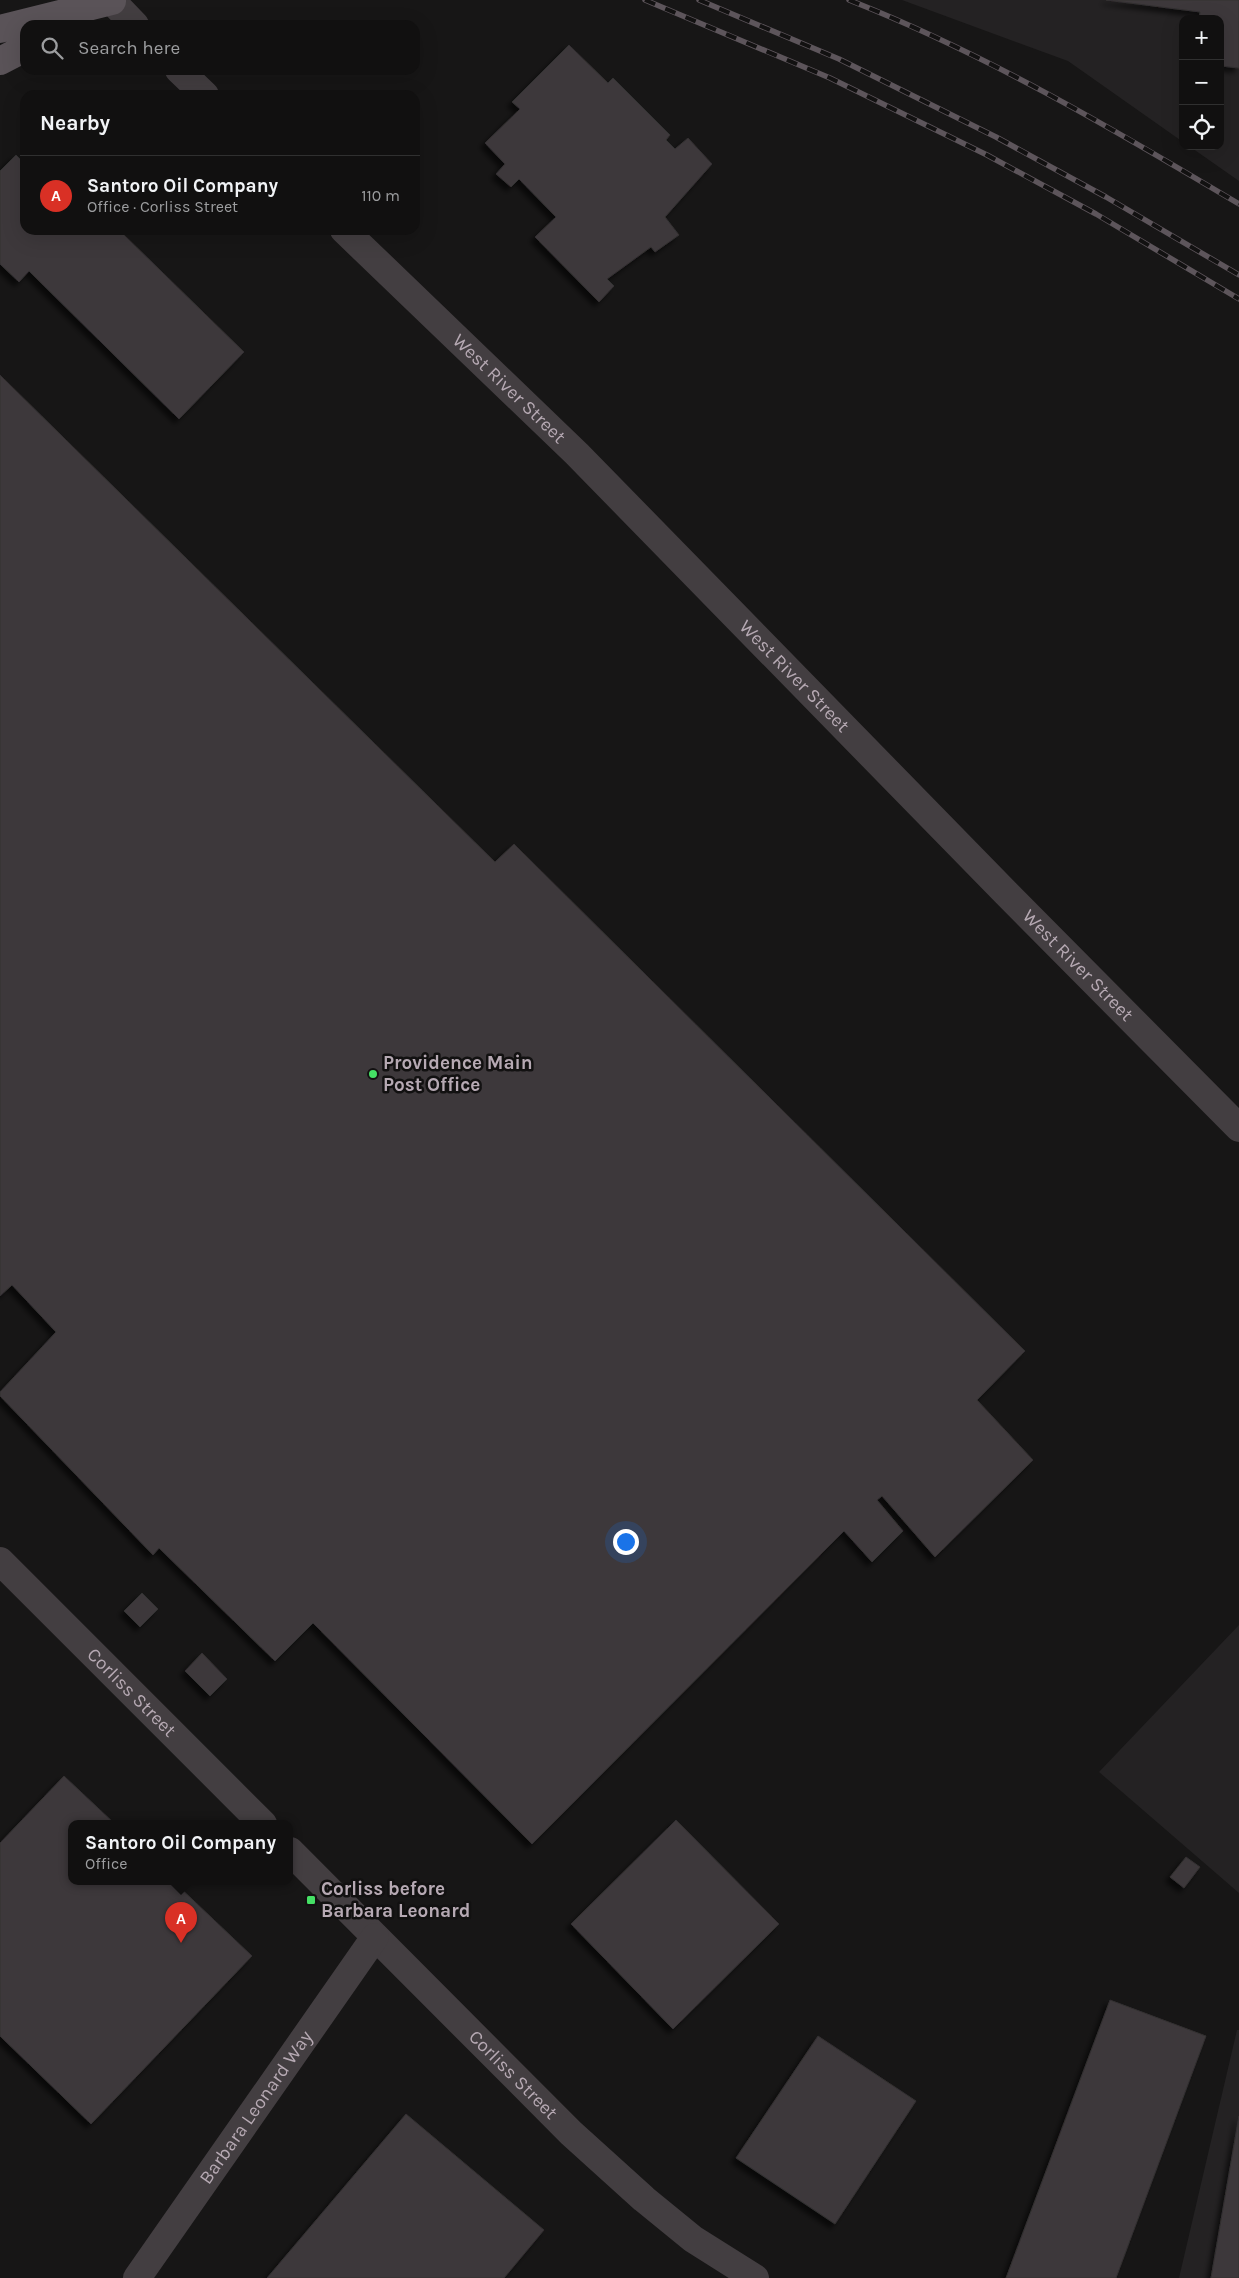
<!DOCTYPE html>
<meta charset="utf-8">
<style>
:root{--surface:#111010;--page:#1a1919;--text:#f1f3f6;--muted:#9c9d9f;--line:#303030;--accent:#d93025}
body{margin:0;font-family:Karla,sans-serif;background:var(--page);color:var(--text)}
.controls{position:absolute;right:15px;top:15px;display:grid;overflow:hidden;border-radius:10px;box-shadow:0 5px 20px #0002}
.controls button{width:45px;height:45px;display:grid;place-items:center;padding:0;border:0;border-bottom:1px solid var(--line);background:var(--surface);color:var(--text);font:25px sans-serif}
.you{position:absolute;left:625px;top:1541px;width:18px;height:18px;margin:-12px;border:4px solid #fff;border-radius:50%;background:#1a73e8;box-shadow:0 0 0 8px #1a73e833}
.badge{display:grid;place-items:center;width:32px;height:32px;border-radius:50%;background:var(--accent);color:#fff;font-size:16px;font-weight:700}
.pin{position:absolute;translate:-50% -41px;filter:drop-shadow(0 1px 2px #0008)}
.pin::after{content:'';position:absolute;top:26px;width:18px;height:15px;background:inherit;clip-path:polygon(0 0,100% 0,50% 100%)}
.popup{position:absolute;left:68px;top:1820px;width:225px;height:65px;box-sizing:border-box;display:grid;place-content:center;border-radius:10px;background:var(--surface);filter:drop-shadow(0 1px 4px #0005);font-size:16px;white-space:nowrap;color:var(--muted)}
.popup b{font-size:19px;color:var(--text)}
.popup::after{content:'';position:absolute;left:50%;top:100%;margin-left:-10px;border:10px solid transparent;border-top-color:var(--surface)}
.list{margin:0;padding:0;list-style:none}
h2{display:flex;justify-content:space-between;align-items:center;height:65px;margin:0;padding:0 20px;font-size:21px}
h2 small{font-size:16px;font-weight:400;color:var(--muted)}
.list li{display:grid;grid-template-columns:32px 1fr auto;gap:15px;align-items:center;box-sizing:border-box;height:80px;padding:0 20px;border-top:1px solid var(--line)}
.list b{display:block;font-size:19px;white-space:nowrap}
.list p{margin:0;font-size:16px;white-space:nowrap;color:var(--muted)}
.list em{font-size:16px;font-style:normal;color:var(--muted)}
.icon{flex:none;width:28px;height:28px;fill:none;stroke:currentColor;stroke-width:2;stroke-linecap:round;stroke-linejoin:round}
.map{position:relative;flex:none;width:1239px;height:2278px;overflow:hidden}
.search{position:absolute;background:var(--surface);box-shadow:0 5px 20px #0002;left:20px;top:20px;width:400px;height:55px;display:flex;align-items:center;gap:12px;box-sizing:border-box;padding:0 18px;border-radius:15px;color:var(--muted);font-size:19px}
.panel{position:absolute;background:var(--surface);box-shadow:0 5px 20px #0002;left:20px;top:90px;width:400px;height:145px;border-radius:15px}
.map>svg:first-child{display:block}
.built{fill:#242223}
.building{fill:#3c383a;stroke:#333031;filter:url(#shadow)}
.lines{fill:none;stroke-linecap:round;stroke-linejoin:round}
.minor{stroke:#433e41;stroke-width:28}
.major{stroke:#5a5358;stroke-width:28}
.rail-casing{stroke:#5d555b;stroke-width:5.5}
.rail{stroke:#121111;stroke-width:4;stroke-dasharray:11;stroke-linecap:butt}
.poi-dot{fill:#45e065;stroke:#121111;stroke-width:2}
.labels{text-anchor:middle;dominant-baseline:central;stroke-width:5;stroke-linejoin:round;paint-order:stroke}
.street-label{font-size:19px;fill:#b6a9b3;stroke:#121111}
.poi-label{font-size:19px;font-weight:bold;fill:#b6a9b3;stroke:#121111;text-anchor:start}
</style>
<div class="map">
<svg width="1239" height="2278" viewBox="0 0 1239 2278">
<defs>
<filter id="shadow"><feDropShadow dx="-4.5" dy="4.5" stdDeviation="2.5" flood-color="#0009"/></filter>
</defs>
<rect width="100%" height="100%" fill="#171616"/>
<path class="built" d="M 902,0 L 1239,0 L 1239,181 L 1189,146 L 1220,146 L 1220,19 L 1183,19 L 1183,142 L 1068,61 Z
M 1239,1625 L 1239,1893 L 1099,1772 Z
M 1237,2030 L 1239,2030 L 1239,2278 L 1179,2278 Z"/>
<path class="building" d="M 1106,0 L 1239,0 L 1239,68 L 1220,66 L 1220,19 L 1199,19 L 1200,12 Z
M 569,45 L 608,83 L 613,78 L 670,135 L 666,140 L 675,149 L 688,138 L 712,164 L 665,217 L 679,235 L 655,252 L 651,247 L 607,279 L 614,286 L 599,302 L 535,237 L 556,217 L 519,179 L 511,187 L 496,174 L 505,164 L 485,143 L 520,109 L 512,102 Z
M 16,155 L 25,164 L 25,230 L 119,230 L 244,352 L 179,419 L 29,271 L 19,282 L 0,264 L 0,171 Z
M 0,375 L 495,862 L 514,844 L 1025,1351 L 977,1400 L 1033,1460 L 935,1557 L 882,1496 L 877,1500 L 903,1531 L 872,1562 L 844,1531 L 532,1844 L 313,1623 L 275,1661 L 159,1548 L 153,1555 L 0,1396 L 0,1392 L 56,1332 L 12,1285 L 0,1296 Z
M 142,1593 L 158,1609 L 140,1627 L 124,1611 Z
M 202,1653 L 227,1679 L 210,1696 L 185,1671 Z
M 64,1776 L 115,1824 L 72,1824 L 72,1882 L 174,1882 L 252,1956 L 91,2124 L 0,2036 L 0,1843 Z
M 676,1820 L 779,1924 L 673,2029 L 571,1924 Z
M 1186,1857 L 1200,1867 L 1184,1888 L 1170,1877 Z
M 1110,2000 L 1206,2036 L 1116,2278 L 1006,2278 Z
M 818,2036 L 916,2101 L 835,2224 L 736,2158 Z
M 406,2114 L 544,2230 L 504,2278 L 267,2278 Z
M 1239,2116 L 1239,2278 L 1211,2278 Z"/>
<g class="lines">
<g class="minor">
<path d="M 112,1 L 135,25"/>
<path d="M 179,70 L 205,95"/>
<path id="s1" d="M 344,230 L 577,454 L 1006,893 L 1239,1128"/>
<path id="s2" d="M 0,1561 L 263,1824"/>
<path id="s3" d="M 290,1851 L 571,2133 L 644,2199 L 693,2239 L 755,2278"/>
<path id="s4" d="M 137,2278 L 375,1937"/>
</g>
<path class="major" d="M 0,29 L 112,1
M 0,61 L 25,48"/>
<defs>
<path id="rail" d="M 645,0 L 830,78 L 987,155 L 1096,214 L 1239,299
M 699,0 L 839,59 L 996,137 L 1106,197 L 1239,275
M 849,0 C 986,54 1113,129 1239,204"/>
</defs>
<use href="#rail" class="rail-casing"/>
<use href="#rail" class="rail"/>
</g>
<g class="poi-dot">
<circle cx="373" cy="1074" r="5"/>
<rect x="306" y="1895" width="10" height="10" rx="2.5"/>
</g>
<g class="labels">
<g class="street-label">
<text stroke="none"><textPath href="#s1" startOffset="229">West River Street</textPath></text>
<text stroke="none"><textPath href="#s1" startOffset="634">West River Street</textPath></text>
<text stroke="none"><textPath href="#s1" startOffset="1039">West River Street</textPath></text>
<text stroke="none"><textPath href="#s2" startOffset="186">Corliss Street</textPath></text>
<text stroke="none"><textPath href="#s3" startOffset="316">Corliss Street</textPath></text>
<text stroke="none"><textPath href="#s4" startOffset="208">Barbara Leonard Way</textPath></text>
</g>
<g class="poi-label">
<text x="383" y="1063">Providence Main<tspan x="383" dy="22">Post Office</tspan></text>
<text x="321" y="1889">Corliss before<tspan x="321" dy="22">Barbara Leonard</tspan></text>
</g>
</g>
</svg>
<div class="controls">
<button>+</button>
<button>−</button>
<button><svg class="icon" aria-label="locate" viewBox="0 0 24 24"><circle cx="12" cy="12" r="6"/><path d="M12 2v4M12 18v4M2 12h4M18 12h4"/></svg></button>
</div>
<div class="you"></div>
<div class="pin badge" style="left:181px;top:1943px">A</div>
<div class="popup"><b>Santoro Oil Company</b>Office</div>
<div class="search"><svg class="icon" aria-label="search" viewBox="0 0 24 24"><circle cx="10" cy="10" r="6"/><path d="M15 15l6 6"/></svg>Search here</div>
<section class="panel">
<h2>Nearby<small></small></h2>
<ul class="list">
<li><span class="badge">A</span><div><b>Santoro Oil Company</b><p>Office · Corliss Street</p></div><em>110 m</em></li>
</ul>
</section>
</div>
